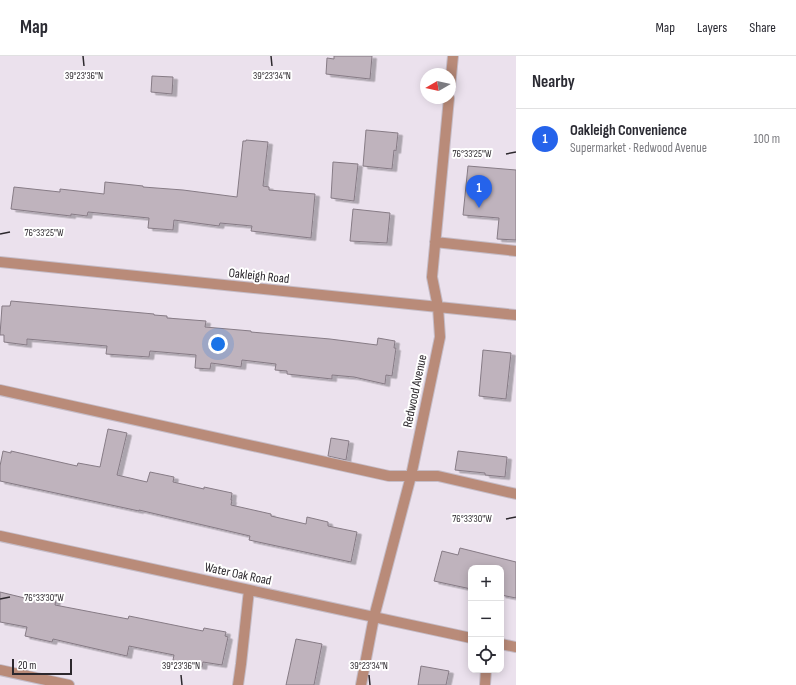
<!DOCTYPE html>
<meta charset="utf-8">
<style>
:root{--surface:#fff;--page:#f2f2f3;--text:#2b2b33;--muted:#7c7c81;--line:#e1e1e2;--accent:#2563eb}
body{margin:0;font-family:"Sofia Sans Condensed",sans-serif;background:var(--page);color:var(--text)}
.controls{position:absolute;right:12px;bottom:12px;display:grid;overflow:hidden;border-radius:8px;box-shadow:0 2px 10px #0003}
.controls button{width:36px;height:36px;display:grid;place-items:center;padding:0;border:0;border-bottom:1px solid var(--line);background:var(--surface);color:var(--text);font:20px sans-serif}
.compass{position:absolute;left:420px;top:12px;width:36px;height:36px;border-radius:50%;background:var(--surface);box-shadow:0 2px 10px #0003;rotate:261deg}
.scale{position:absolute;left:12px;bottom:10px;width:60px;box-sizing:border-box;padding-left:4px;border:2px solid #2c282d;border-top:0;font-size:11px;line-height:14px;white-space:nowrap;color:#2c282d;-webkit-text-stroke:3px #fff;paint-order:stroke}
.you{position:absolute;left:218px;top:288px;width:14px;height:14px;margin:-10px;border:3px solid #fff;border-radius:50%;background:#1a73e8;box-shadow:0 0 0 6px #1a73e833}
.badge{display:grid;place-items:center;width:26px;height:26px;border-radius:50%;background:var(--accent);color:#fff;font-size:13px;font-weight:700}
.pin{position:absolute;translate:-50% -33px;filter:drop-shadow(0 1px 2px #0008)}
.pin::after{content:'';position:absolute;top:21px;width:14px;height:12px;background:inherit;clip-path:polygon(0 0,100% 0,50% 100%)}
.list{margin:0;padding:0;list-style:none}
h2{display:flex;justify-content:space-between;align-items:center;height:52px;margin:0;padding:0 16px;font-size:17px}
h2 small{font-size:13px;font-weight:400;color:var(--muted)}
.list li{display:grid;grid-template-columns:26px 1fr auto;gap:12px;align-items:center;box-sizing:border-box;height:60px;padding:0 16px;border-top:1px solid var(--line)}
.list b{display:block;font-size:15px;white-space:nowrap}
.list p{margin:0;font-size:13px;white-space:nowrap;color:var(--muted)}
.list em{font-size:13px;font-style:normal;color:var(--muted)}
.icon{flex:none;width:22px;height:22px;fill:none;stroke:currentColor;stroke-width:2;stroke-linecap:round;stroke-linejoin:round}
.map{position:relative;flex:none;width:516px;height:629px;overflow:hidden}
header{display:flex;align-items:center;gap:24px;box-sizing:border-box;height:56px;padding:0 20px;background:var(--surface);border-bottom:1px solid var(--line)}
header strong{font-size:19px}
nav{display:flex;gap:22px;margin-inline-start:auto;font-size:14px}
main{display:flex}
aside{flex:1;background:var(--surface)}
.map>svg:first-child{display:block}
.building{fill:#bfb3bd;stroke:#867b85;filter:url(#shadow)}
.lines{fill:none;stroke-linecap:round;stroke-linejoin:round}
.minor-casing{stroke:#c5bcc7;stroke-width:12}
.minor{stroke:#b98b79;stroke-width:10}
.ticks{fill:none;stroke:#2c282d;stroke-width:1.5}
.labels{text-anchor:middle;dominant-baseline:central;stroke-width:4;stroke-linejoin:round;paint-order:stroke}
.street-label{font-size:13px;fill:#2c282d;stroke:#fff}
.ticks-label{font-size:10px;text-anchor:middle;fill:#2c282d;stroke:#fff;stroke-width:4;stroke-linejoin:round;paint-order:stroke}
</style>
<header>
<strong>Map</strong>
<nav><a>Map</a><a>Layers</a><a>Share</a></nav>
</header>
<main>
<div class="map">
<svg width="516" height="629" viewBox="0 0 516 629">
<defs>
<filter id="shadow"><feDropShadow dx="4.5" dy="2.5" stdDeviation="0" flood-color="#0004"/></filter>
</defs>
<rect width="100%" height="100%" fill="#ebe1ed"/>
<path class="building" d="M 334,0 L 372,0 L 370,23 L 326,18 L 327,2 L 334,3 Z
M 152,20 L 173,21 L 172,38 L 151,36 Z
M 366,74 L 398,77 L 396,95 L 394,94 L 392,113 L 363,110 Z
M 246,84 L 268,86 L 263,130 L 269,131 L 269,134 L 315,138 L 311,182 L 251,175 L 252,170 L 220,167 L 219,170 L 174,164 L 173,174 L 148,172 L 149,162 L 88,156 L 87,160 L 71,158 L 71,160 L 11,153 L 14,131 L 60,136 L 60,133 L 104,138 L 105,126 L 143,130 L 143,131 L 183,134 L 237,141 L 243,85 L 246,85 Z
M 333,106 L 358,108 L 354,145 L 331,142 Z
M 468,110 L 516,114 L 516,184 L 497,183 L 499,162 L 463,159 Z
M 353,153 L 390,157 L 387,187 L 350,185 Z
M 11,245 L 154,258 L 154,259 L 167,260 L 167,262 L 206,265 L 205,271 L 251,275 L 251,276 L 330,283 L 377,289 L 378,282 L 395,285 L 394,292 L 396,292 L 392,320 L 386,319 L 385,328 L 354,321 L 332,319 L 332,323 L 287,318 L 287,315 L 275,314 L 276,308 L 242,304 L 241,311 L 211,307 L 210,313 L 195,312 L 196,299 L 150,295 L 149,301 L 106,298 L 107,290 L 27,283 L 27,289 L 4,286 L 4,279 L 0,279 L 2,250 L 10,250 Z
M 483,294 L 511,297 L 506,343 L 479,340 Z
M 108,373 L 127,377 L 117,419 L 147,426 L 150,416 L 174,421 L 173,426 L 204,433 L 204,431 L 232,437 L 231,444 L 232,444 L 231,449 L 271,458 L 271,460 L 306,468 L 307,461 L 328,466 L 328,470 L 357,476 L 351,506 L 249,484 L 250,480 L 139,454 L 139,455 L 0,425 L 0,410 L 3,395 L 11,397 L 11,395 L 77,410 L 78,407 L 100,411 Z
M 331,382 L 349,385 L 346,404 L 328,400 Z
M 458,395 L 507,401 L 505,421 L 485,419 L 485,417 L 455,414 Z
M 460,492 L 516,506 L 516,542 L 501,539 L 501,512 L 471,512 L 471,533 L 434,525 L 442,495 L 458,499 Z
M 0,536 L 37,545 L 38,541 L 56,544 L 55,549 L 128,563 L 129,560 L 203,575 L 204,572 L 226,576 L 225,580 L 228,581 L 222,609 L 203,606 L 202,611 L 173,604 L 174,599 L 129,590 L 127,600 L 53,583 L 52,586 L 25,580 L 27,571 L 0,566 Z
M 296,583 L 322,588 L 314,629 L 286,629 Z
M 421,610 L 449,615 L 446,629 L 418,629 Z"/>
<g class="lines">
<defs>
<path id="minor" d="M 450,31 L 453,0
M 435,186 L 516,195
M 0,206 L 516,259
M 0,334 L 389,420 L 438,420 L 516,438
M 0,480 L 471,582
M 501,588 L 516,591
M 0,614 L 69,629
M 238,629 L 241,608 L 249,534
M 361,629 L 374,561 L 411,420 L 440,281 L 438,251 L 432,221 L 449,42
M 485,629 L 486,614"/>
</defs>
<use href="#minor" class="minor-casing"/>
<use href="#minor" class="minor"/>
</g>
<path class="ticks" d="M 83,0 L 84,10M 271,0 L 272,10M 506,98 L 516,96M 0,178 L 10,176M 506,463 L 516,461M 0,543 L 10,541M 181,619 L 182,629M 369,619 L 370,629"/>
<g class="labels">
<g class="street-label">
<text transform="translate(259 220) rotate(6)">Oakleigh Road</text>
<text transform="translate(415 335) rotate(-78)">Redwood Avenue</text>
<text transform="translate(238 518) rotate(12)">Water Oak Road</text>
</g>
</g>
<g class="ticks-label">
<text x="84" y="23">39°23'36"N</text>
<text x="272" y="23">39°23'34"N</text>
<text x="472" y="101">76°33'25"W</text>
<text x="44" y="180">76°33'25"W</text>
<text x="472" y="466">76°33'30"W</text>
<text x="44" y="545">76°33'30"W</text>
<text x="181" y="613">39°23'36"N</text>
<text x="369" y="613">39°23'34"N</text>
</g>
</svg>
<div class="controls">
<button>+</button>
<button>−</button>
<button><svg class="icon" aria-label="locate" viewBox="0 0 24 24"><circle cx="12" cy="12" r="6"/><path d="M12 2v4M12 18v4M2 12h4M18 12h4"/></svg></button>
</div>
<svg class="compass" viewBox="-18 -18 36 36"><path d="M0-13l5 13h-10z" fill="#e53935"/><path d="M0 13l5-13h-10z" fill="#7c7c81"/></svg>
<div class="scale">20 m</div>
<div class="you"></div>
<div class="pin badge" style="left:479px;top:152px">1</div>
</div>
<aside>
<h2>Nearby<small></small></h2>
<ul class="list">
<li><span class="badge">1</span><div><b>Oakleigh Convenience</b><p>Supermarket · Redwood Avenue</p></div><em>100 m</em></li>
</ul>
</aside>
</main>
